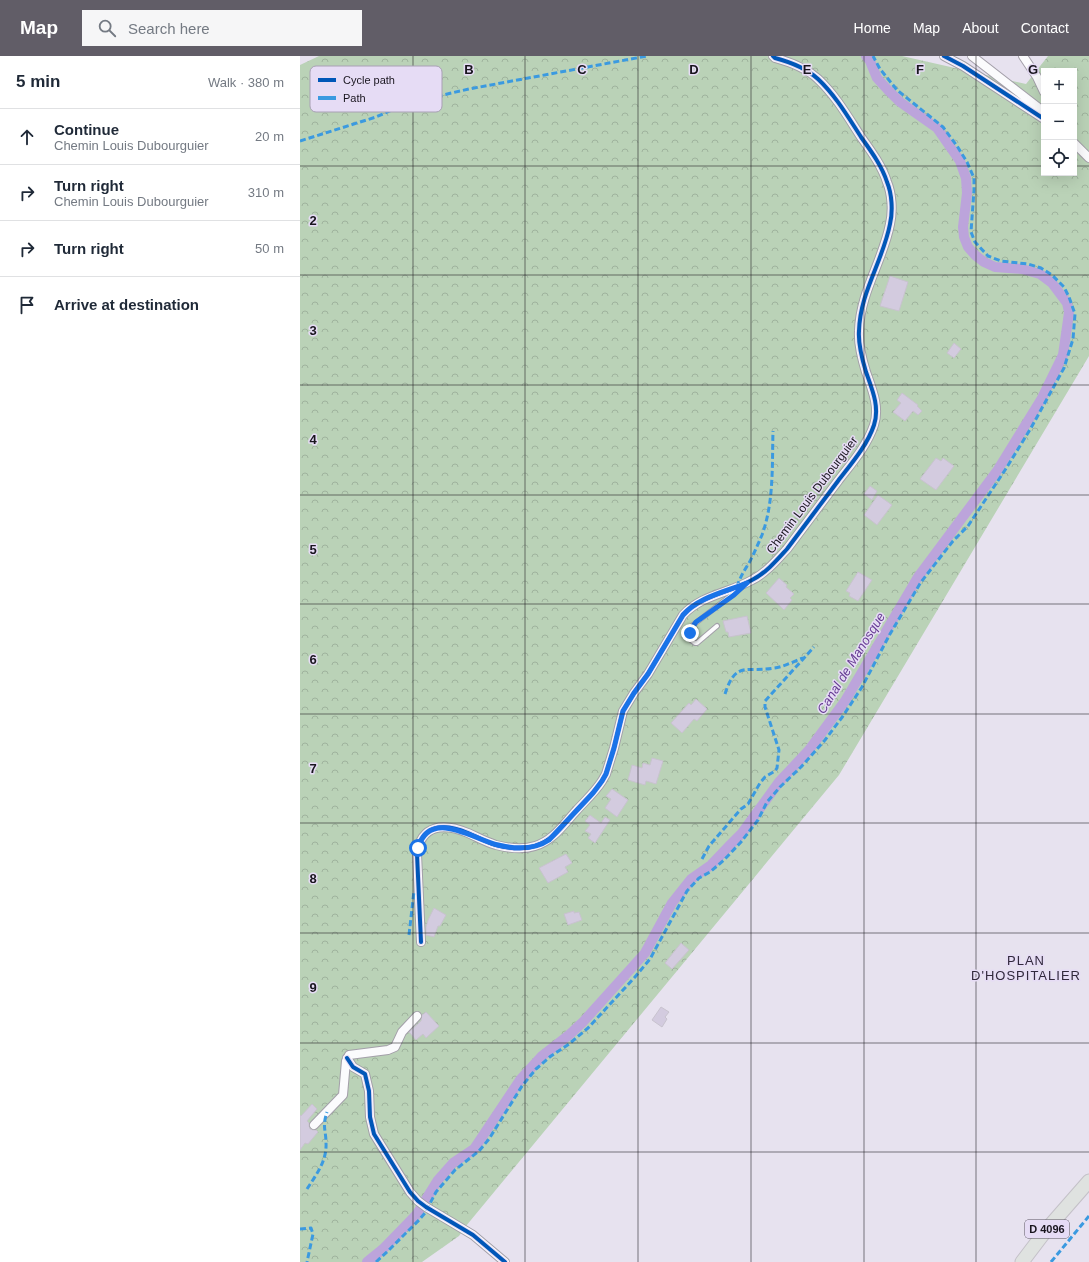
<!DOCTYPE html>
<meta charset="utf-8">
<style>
:root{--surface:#fff;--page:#f6f6f7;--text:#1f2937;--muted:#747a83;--line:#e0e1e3;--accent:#615d67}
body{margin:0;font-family:Arial,sans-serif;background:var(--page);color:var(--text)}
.controls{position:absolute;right:12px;top:12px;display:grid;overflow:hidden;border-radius:0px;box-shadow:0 4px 16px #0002}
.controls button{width:36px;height:36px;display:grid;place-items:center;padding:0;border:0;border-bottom:1px solid var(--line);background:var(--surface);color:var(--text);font:20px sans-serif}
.stop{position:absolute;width:12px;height:12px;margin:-9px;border:3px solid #1a73e8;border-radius:50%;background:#fff}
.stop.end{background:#1a73e8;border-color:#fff;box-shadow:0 1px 4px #0008}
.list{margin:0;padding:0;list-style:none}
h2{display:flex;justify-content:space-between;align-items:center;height:52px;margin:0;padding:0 16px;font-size:17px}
h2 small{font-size:13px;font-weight:400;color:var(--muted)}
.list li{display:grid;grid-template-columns:26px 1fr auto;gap:12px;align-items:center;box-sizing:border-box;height:56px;padding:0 16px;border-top:1px solid var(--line)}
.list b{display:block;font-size:15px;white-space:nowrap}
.list p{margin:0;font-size:13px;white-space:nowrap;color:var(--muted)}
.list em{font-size:13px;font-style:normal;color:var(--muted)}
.icon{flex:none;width:22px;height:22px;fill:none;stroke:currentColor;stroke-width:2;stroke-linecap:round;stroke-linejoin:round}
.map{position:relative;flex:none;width:789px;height:1206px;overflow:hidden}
header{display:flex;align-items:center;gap:24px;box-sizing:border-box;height:56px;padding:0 20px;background:var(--accent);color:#fff}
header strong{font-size:19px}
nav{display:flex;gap:22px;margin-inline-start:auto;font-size:14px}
.search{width:280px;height:36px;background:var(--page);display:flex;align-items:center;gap:10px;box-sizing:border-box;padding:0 14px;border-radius:0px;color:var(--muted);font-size:15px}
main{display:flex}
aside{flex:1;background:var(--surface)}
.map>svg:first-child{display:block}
.forest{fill:url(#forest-crowns);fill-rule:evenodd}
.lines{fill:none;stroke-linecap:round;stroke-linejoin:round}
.canal{stroke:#bca4db;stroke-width:10}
.building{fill:#d3cbdf;stroke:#c8c3ce}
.service-casing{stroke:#a39fa9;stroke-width:6}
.minor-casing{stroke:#a39fa9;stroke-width:10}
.primary-casing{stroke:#c4c1c8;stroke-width:15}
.service{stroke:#fbfbfd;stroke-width:4}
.minor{stroke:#fbfbfd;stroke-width:8}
.primary{stroke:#dfe2e0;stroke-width:13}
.quiet{stroke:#3b9ae0;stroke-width:3;stroke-dasharray:6 3;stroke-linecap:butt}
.cycleway-casing{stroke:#e6dcf5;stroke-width:6}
.cycleway{stroke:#0057b8;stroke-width:4}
.route{stroke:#1a73e8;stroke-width:5}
.grid{fill:none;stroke:#19151e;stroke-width:1;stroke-opacity:0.55}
.labels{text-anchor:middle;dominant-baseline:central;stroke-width:3;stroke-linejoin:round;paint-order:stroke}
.shield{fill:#e6dcf5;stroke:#56515e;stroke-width:1}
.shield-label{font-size:11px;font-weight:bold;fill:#19151e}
.street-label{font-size:12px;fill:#19151e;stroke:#e6dcf5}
.water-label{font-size:13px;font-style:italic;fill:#663c93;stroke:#e6dcf5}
.neighbourhood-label{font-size:13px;letter-spacing:1px;fill:#31293c;stroke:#e6dcf5}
.key{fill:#e6dcf5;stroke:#a8a0b4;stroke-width:1}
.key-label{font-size:11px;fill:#19151e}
.grid-label{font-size:13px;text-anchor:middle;font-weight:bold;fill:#19151e;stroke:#e6dcf5;stroke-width:3;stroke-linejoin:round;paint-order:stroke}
</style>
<header>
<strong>Map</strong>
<div class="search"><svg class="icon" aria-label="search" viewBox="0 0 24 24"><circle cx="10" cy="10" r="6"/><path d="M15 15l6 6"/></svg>Search here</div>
<nav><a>Home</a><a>Map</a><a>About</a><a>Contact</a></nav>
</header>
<main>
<aside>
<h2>5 min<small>Walk · 380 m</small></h2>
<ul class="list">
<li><svg class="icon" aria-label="ahead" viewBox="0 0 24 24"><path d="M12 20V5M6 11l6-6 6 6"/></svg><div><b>Continue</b><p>Chemin Louis Dubourguier</p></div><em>20 m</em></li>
<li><svg class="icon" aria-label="right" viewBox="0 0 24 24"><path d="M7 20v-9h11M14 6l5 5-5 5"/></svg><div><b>Turn right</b><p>Chemin Louis Dubourguier</p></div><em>310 m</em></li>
<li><svg class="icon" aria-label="right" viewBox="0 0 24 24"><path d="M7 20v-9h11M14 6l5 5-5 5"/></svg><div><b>Turn right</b></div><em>50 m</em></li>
<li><svg class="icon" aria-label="arrive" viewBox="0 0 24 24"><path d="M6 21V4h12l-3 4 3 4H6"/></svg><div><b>Arrive at destination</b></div></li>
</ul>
</aside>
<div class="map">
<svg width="789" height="1206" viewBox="0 0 789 1206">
<defs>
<pattern id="forest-crowns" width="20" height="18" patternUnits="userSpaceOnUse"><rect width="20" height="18" fill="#bad2b7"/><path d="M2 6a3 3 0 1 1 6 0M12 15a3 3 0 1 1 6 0" fill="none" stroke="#9fb39d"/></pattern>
</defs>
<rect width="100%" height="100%" fill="#e7e2ef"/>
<path class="forest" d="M 19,0 L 602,0 L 726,28 L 748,0 L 789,0 L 789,300 L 539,719 L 166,1170 L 159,1180 L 122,1206 L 0,1206 L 0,9 ZM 744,15 L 774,15 L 774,117 L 744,117 Z"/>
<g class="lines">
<path class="canal" d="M 67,1206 L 83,1193 L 117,1158 L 138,1124 L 153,1107 L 174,1093 L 220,1024 L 242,1000 L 269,979 L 283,966 L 345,897 L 372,847 L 391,823 L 411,809 L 431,788 L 442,777 L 479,726 L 509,694 L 545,645 L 618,521 L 697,415 L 742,342 L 763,299 L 768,264 L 769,256 L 767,247 L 752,227 L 740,218 L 722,213 L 695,211 L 684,206 L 675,199 L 668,191 L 664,181 L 663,171 L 667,137 L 666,122 L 660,105 L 637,72 L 600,46 L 587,33 L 577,22 L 570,5 L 566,0"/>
</g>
<path class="building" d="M 590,220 L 608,226 L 599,255 L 580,250 Z
M 654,287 L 661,293 L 654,302 L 647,297 Z
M 602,337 L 618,349 L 617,350 L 622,355 L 618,359 L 613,355 L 605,365 L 593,356 L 601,347 L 597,344 Z
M 636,402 L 641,405 L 643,402 L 654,410 L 636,434 L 620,423 Z
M 570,430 L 577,435 L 572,444 L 564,438 Z
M 578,439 L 592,449 L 577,469 L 564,459 Z
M 558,516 L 572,524 L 558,545 L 549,540 L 550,537 L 546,535 Z
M 479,522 L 487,529 L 486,531 L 494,538 L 490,542 L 492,544 L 484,554 L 466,537 Z
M 447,560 L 451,577 L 429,581 L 428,576 L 426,576 L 423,565 Z
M 396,643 L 407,653 L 397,665 L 394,663 L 382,677 L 371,667 L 389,647 L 391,649 Z
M 352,702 L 363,705 L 356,728 L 346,725 L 345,729 L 328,724 L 332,709 L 342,712 L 343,707 L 350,709 Z
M 312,733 L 328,744 L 317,761 L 305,752 L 311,743 L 306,740 Z
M 290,759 L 301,767 L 305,761 L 310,764 L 295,787 L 288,782 L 291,778 L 285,775 L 290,769 L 285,765 Z
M 266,798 L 272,807 L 265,811 L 268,816 L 248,827 L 239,812 Z
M 134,852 L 146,859 L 140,870 L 138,870 L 134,881 L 126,879 L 126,871 L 128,864 Z
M 274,855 L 274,857 L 279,856 L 282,864 L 268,869 L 264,858 Z
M 381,887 L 389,894 L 372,913 L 365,907 Z
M 361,951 L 369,956 L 365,961 L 367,963 L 362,971 L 352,964 Z
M 126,956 L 139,970 L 126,982 L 123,978 L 116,984 L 109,976 L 121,965 L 122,959 Z
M 12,1048 L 17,1053 L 7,1065 L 9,1067 L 9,1070 L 10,1073 L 13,1074 L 16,1074 L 18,1076 L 8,1088 L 5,1087 L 0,1094 L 0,1059 L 1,1060 Z"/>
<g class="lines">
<defs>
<path id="service" d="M 417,570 L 397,587 L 395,587 L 391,584 L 390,577 L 393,569 L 442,531"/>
<path id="minor" d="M 644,0 L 663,10 L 744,63
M 672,0 L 744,56
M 723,0 L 737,21 L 744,36
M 774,87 L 789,102
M 121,886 L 117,798 C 121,768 144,767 168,777 C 177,781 186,786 196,789 C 208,792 223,794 235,790 C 253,785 264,768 276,755 C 285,745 295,736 302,725 L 306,718 L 314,692 L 323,655 L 334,637 L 348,618 L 383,559 C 401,539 429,537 452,524 C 466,517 477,504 487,493 C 504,470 521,448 538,425 C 551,408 567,390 574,369 C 580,351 572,333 566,316 C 562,303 558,289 559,275 C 560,236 583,205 590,168 C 593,155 592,138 587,126 C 582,110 571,95 561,81 C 548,61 536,40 518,23 C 506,12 490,6 475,2 L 473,0
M 47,1002 L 53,1011 L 65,1018 L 69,1035 L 70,1061 L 74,1078 L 110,1136 L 118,1145 L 126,1151 L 173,1179 L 205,1206
M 14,1069 L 43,1039 L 46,1005 L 49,999 L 88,994 L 95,991 L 102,976 L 117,960"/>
<path id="primary" d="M 722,1206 L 747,1173 L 789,1125"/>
</defs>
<use href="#service" class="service-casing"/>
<use href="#minor" class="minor-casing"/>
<use href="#primary" class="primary-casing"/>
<use href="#service" class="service"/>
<use href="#minor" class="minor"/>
<use href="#primary" class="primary"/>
<path class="quiet" d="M 0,85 L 76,61 L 108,47 L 169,33 L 347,0
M 437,531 C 440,521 444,515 449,507 C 454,498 458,488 462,479 C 474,446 472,410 473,375
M 425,638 C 436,604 446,617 474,612 C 484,611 494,605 503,602
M 402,803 L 409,790 L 441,753 L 448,748 L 460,727 L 465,721 L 475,715 L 477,712 L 479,694 L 465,651 L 465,645 L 514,591
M 109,879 L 114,835
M 7,1133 C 16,1119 27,1105 26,1087 C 26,1074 22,1071 27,1056
M 0,1173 L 11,1172 L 13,1178 L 7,1206
M 76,1206 L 89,1194 L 119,1164 L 125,1157 L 136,1136 L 155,1114 L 179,1095 L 189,1083 L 222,1030 L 236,1013 L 251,1000 L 269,988 L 288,972 L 335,921 L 350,903 L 387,835 L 399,822 L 410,816 L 424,804 L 441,786 L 458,764 L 467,746 L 480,731 L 501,711 L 525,684 L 543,660 L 562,631 L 590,578 L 621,526 L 653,485 L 668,470 L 707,411 L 731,372 L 764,312 L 773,283 L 775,258 L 769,241 L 764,231 L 752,219 L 741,212 L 728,208 L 701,205 L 688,200 L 675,186 L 671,176 L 674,134 L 674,122 L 667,106 L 657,90 L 643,71 L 597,34 L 580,13 L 573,0
M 751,1206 L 789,1160"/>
<defs>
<path id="cycleway" d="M 644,0 L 663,10 L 744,63
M 121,886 L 117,798 C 121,768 144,767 168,777 C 177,781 186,786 196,789 C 208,792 223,794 235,790 C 253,785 264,768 276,755 C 285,745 295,736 302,725 L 306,718 L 314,692 L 323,655 L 334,637 L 348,618 L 383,559 C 401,539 429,537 452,524 C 466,517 477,504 487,493 C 504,470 521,448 538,425 C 551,408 567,390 574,369 C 580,351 572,333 566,316 C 562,303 558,289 559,275 C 560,236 583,205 590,168 C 593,155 592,138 587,126 C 582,110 571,95 561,81 C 548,61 536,40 518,23 C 506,12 490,6 475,2 L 473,0
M 47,1002 L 53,1011 L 65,1018 L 69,1035 L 70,1061 L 74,1078 L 110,1136 L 118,1145 L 126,1151 L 173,1179 L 205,1206"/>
</defs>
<use href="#cycleway" class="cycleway-casing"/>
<use href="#cycleway" class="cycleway"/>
</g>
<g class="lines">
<path class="route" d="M 118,792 C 130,751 174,784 198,789 C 215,793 234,794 249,784 L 293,737 L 302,725 L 306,718 L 314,692 L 323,655 L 334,637 L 348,618 L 383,559 C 399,541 425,536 447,527 L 434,539 L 396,566 L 391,573 L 390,577"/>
</g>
<path class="grid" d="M 113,0 L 113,1206M 225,0 L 225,1206M 338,0 L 338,1206M 451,0 L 451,1206M 564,0 L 564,1206M 676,0 L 676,1206M 0,110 L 744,110M 774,110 L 789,110M 0,219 L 789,219M 0,329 L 789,329M 0,439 L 789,439M 0,548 L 789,548M 0,658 L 789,658M 0,767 L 789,767M 0,877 L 789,877M 0,987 L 789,987M 0,1096 L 789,1096"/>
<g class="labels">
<rect class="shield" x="725" y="1164" width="44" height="18" rx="3"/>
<g class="shield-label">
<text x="747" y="1173">D 4096</text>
</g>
<g class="street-label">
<text transform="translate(512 439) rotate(-53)">Chemin Louis Dubourguier</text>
</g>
<g class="water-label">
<text transform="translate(551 607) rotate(-58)">Canal de Manosque</text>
</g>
<g class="neighbourhood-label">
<text x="726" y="904">PLAN<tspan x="726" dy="15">D'HOSPITALIER</tspan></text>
</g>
</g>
<rect x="10" y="10" width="132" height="46" rx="6" class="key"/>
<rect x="18" y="22" width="18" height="4" fill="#0057b8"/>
<rect x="18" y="40" width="18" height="4" fill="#3b9ae0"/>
<g class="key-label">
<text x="43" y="28">Cycle path</text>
<text x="43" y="46">Path</text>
</g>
<g class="grid-label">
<text x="169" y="18">B</text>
<text x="282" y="18">C</text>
<text x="394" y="18">D</text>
<text x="507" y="18">E</text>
<text x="620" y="18">F</text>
<text x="733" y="18">G</text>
<text x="13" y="169">2</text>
<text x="13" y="279">3</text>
<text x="13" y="388">4</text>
<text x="13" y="498">5</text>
<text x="13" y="608">6</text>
<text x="13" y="717">7</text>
<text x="13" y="827">8</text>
<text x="13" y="936">9</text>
</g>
</svg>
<div class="controls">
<button>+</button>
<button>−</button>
<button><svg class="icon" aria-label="locate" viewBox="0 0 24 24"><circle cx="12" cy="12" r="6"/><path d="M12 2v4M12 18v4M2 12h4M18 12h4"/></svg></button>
</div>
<div class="stop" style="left:118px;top:792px"></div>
<div class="stop end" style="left:390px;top:577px"></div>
</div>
</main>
